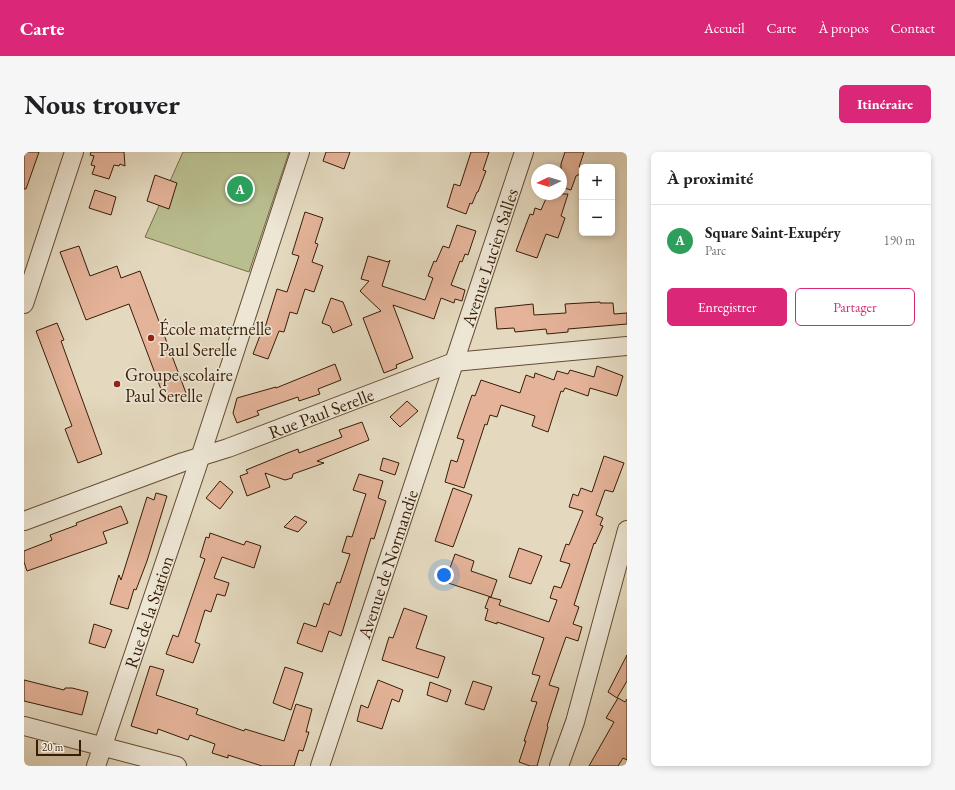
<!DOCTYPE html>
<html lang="fr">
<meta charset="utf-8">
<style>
:root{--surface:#fff;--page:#f6f6f6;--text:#202124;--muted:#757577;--line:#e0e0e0;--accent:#db2777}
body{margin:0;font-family:"EB Garamond",serif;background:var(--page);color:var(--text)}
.controls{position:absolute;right:12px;top:12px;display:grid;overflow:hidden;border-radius:6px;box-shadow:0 2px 6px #0003}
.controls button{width:36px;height:36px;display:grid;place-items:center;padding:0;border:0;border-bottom:1px solid var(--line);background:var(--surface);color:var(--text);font:20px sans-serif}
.compass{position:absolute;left:507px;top:12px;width:36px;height:36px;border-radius:50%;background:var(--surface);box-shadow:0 2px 6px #0003;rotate:266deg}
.scale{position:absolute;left:12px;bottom:10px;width:45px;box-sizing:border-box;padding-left:4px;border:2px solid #381d06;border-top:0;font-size:11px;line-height:14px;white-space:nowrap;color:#381d06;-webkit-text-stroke:3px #ede6d5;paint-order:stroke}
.you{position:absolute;left:420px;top:423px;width:14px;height:14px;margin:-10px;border:3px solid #fff;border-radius:50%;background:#1a73e8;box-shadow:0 0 0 6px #1a73e833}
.badge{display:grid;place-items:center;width:26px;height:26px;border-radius:50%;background:var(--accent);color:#fff;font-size:13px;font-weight:700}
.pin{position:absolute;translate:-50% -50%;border:2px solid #fff;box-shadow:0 1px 4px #0006}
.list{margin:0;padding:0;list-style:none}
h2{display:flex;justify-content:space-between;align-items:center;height:52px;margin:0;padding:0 16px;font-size:17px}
h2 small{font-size:13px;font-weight:400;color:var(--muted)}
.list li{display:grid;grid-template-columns:26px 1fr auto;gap:12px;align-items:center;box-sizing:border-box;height:72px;padding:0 16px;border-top:1px solid var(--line)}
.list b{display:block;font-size:15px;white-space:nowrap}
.list p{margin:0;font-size:13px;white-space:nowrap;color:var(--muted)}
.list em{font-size:13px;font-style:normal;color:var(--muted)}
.actions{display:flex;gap:8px;padding:12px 16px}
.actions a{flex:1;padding:9px 0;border:1px solid var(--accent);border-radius:6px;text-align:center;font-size:14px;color:var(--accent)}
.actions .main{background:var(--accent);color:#fff}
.map{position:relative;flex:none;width:603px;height:614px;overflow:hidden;border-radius:6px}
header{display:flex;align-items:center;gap:24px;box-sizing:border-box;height:56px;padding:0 20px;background:var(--accent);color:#fff}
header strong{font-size:19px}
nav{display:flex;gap:22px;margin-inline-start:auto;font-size:14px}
.intro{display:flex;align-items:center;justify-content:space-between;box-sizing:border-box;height:96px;padding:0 24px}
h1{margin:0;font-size:28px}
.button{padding:10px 18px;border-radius:6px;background:var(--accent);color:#fff;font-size:14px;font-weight:700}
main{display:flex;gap:24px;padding:0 24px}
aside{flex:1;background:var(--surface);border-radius:6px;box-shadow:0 2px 6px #0003}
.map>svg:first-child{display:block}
.green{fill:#b9be8f;stroke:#786e4a}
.building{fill:#e4b399;stroke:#381d06}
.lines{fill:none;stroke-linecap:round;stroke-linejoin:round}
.street-casing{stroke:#634c34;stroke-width:20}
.street{stroke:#ede6d5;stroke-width:18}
.poi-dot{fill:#8f2418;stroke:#ede6d5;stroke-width:1.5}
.labels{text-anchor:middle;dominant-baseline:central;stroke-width:3.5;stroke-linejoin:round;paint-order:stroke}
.street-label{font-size:18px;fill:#381d06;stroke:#ede6d5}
.poi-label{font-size:18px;fill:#381d06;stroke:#ede6d5;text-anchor:start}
</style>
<header>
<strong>Carte</strong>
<nav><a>Accueil</a><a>Carte</a><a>À propos</a><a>Contact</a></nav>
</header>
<div class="intro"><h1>Nous trouver</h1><a class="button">Itinéraire</a></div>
<main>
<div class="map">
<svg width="603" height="614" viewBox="0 0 603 614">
<rect width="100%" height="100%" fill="#e4d9bf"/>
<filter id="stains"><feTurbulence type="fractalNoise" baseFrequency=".005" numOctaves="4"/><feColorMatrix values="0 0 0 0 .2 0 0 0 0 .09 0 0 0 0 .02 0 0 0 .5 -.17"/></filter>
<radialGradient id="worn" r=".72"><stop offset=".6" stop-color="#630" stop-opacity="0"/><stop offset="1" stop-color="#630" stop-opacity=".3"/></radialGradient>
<path class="green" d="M 159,0 L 265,0 L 225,120 L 121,85 Z"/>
<path class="building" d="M 0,0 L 15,0 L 2,37 L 0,37 Z
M 67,0 L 100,0 L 101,14 L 96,12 L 95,14 L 90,13 L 85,27 L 68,22 L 71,14 L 67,13 L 70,4 L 66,3 Z
M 302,0 L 326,0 L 320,17 L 299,9 Z
M 447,0 L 465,0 L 459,18 L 462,19 L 454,40 L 453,40 L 448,52 L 446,51 L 442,62 L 423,55 L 430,32 L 436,34 Z
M 541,0 L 560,0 L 555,15 L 558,16 L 558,21 L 552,24 L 547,38 L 537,35 L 537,12 Z
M 131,23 L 153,31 L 145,57 L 123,49 Z
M 71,38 L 92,45 L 87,63 L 65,56 Z
M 524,42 L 544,42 L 537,64 L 541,66 L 534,86 L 522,82 L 513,106 L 492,99 L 506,62 L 509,63 L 511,56 L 517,58 Z
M 281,60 L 299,66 L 291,91 L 294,92 L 288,110 L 299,114 L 290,140 L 281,137 L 273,162 L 266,160 L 260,180 L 255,179 L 244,207 L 229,202 L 237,181 L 239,182 L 253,137 L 263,140 L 275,104 L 268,102 Z
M 433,73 L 452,79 L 444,103 L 441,102 L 438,110 L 436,109 L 427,133 L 441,138 L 438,149 L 431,147 L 430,151 L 417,146 L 410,167 L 369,153 L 389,206 L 372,213 L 373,216 L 360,221 L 339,166 L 357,159 L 336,139 L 345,129 L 337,127 L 344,104 L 364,110 L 366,108 L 358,134 L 401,148 L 409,126 L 404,124 L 410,109 L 412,110 L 419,94 L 425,96 Z
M 55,94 L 66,124 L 93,114 L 97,126 L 116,119 L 162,241 L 141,248 L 105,152 L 62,168 L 36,100 Z
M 307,146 L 319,150 L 328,173 L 309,181 L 306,174 L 298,171 Z
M 576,150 L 576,151 L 589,151 L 590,162 L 603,161 L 603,172 L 544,177 L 544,180 L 523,182 L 522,177 L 491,180 L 490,176 L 473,177 L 471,156 L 509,152 L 510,163 L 542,161 L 541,152 Z
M 33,171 L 40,188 L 37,189 L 78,302 L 54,311 L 41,277 L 48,274 L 12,179 Z
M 311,212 L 317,228 L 294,237 L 296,242 L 275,249 L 274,245 L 233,259 L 235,263 L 213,271 L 209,261 L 213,246 L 252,235 L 252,236 Z
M 573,214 L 599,224 L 593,244 L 566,236 L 564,244 L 541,236 L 539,240 L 537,239 L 524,280 L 508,274 L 511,264 L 477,253 L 473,265 L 466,263 L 463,273 L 461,272 L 440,336 L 421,330 L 427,308 L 433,310 L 440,288 L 433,286 L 448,243 L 451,244 L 457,228 L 496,241 L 502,223 L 510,226 L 511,221 L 530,228 L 533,219 L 544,222 L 546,218 L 570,225 Z
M 383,249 L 394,259 L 376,275 L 366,265 Z
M 338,270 L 345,288 L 293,309 L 300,311 L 269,322 L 268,326 L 261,328 L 241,321 L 246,335 L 223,344 L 216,324 L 224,321 L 222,318 L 266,300 L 274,297 L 275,301 L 318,285 L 315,278 Z
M 580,304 L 600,311 L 589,340 L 581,338 L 572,363 L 579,366 L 576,373 L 579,374 L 571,392 L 570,391 L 550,453 L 555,455 L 549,472 L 558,475 L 554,489 L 542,485 L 525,533 L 535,536 L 523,574 L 524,575 L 513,614 L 506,614 L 495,610 L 502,589 L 500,589 L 513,550 L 507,549 L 516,524 L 508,522 L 520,486 L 473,470 L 473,472 L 461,468 L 464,457 L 461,456 L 465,445 L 477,448 L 475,453 L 525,470 L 533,448 L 526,446 L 530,434 L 537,436 L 546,412 L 536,409 L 542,392 L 545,393 L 559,359 L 545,355 L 549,342 L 554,344 L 557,336 L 568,340 Z
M 359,306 L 375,311 L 371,323 L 356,318 Z
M 335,322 L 359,329 L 354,346 L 362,349 L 350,387 L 347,386 L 317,484 L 305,479 L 298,500 L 273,491 L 280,471 L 292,475 L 300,451 L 305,453 L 313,430 L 316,431 L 326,402 L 318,400 L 323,384 L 328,385 L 342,342 L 329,338 Z
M 196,329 L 209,340 L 196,357 L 182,346 Z
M 429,336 L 448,343 L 429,395 L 411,389 Z
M 132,341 L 143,344 L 123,409 L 112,438 L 110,437 L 104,457 L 86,452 L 95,423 L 97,428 L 123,345 L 130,348 Z
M 97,354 L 104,371 L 79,380 L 83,391 L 3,419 L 0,410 L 0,399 L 28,388 L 26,383 L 53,373 L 52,371 Z
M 271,364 L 283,370 L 274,380 L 260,375 Z
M 186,381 L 220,393 L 222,389 L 237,394 L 230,416 L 198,405 L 190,426 L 205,431 L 201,444 L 193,442 L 187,460 L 181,458 L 171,490 L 176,492 L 169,511 L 142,502 L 149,483 L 154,485 L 181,407 L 176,405 L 182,385 L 185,386 Z
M 495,396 L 518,404 L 507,432 L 485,425 Z
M 431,402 L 450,409 L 447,419 L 473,428 L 467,445 L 421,430 Z
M 380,456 L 403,464 L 392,496 L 421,505 L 414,526 L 358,508 L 365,485 L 369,486 Z
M 70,472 L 88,478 L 81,496 L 65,491 Z
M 603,503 L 603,529 L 593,546 L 584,540 Z
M 126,514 L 140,518 L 132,543 L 174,557 L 172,562 L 220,579 L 221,577 L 260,589 L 272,552 L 288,557 L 282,580 L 285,580 L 279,599 L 275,598 L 270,614 L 238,614 L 204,603 L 204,606 L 188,601 L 191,592 L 166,583 L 164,588 L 134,577 L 133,582 L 107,574 Z
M 261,515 L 279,521 L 267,558 L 249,551 Z
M 0,528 L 40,538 L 41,536 L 48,536 L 64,540 L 58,563 L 0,549 Z
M 354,528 L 379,538 L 375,550 L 368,547 L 358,577 L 333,569 L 337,553 L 344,556 Z
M 449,529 L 468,535 L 460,558 L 441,552 Z
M 406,530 L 427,538 L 423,550 L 403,543 Z
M 594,546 L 601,550 L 603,547 L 603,608 L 599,606 L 594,614 L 565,614 L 590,570 L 582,566 Z"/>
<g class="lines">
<defs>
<g id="street">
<path d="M 0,152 L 50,0"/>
<path id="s1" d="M 0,369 L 159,310 L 204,296 L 430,210 L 603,194"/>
<path d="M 0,574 L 153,614"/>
<path id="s2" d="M 72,614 L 172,318 L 276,0"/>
<path id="s3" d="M 296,614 L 500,0"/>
<path d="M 535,614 L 551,570 L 603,378"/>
</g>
</defs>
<use href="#street" class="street-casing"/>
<use href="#street" class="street"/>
</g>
<g class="poi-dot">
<circle cx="127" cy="186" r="4"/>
<circle cx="93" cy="232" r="4"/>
</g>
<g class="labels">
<g class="street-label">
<text stroke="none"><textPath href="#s3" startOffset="536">Avenue Lucien Salles</textPath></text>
<text stroke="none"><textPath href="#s1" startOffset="316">Rue Paul Serelle</textPath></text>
<text stroke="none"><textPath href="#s3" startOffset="213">Avenue de Normandie</textPath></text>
<text stroke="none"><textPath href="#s2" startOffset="163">Rue de la Station</textPath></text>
</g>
<g class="poi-label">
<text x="135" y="176">École maternelle<tspan x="135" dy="21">Paul Serelle</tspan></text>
<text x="101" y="222">Groupe scolaire<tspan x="101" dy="21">Paul Serelle</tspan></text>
</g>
</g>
<rect width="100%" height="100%" filter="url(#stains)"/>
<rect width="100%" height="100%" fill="url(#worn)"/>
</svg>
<div class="controls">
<button>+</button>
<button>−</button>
</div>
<svg class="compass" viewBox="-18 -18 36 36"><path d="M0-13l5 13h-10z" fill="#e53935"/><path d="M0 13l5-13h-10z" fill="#757577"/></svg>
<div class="scale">20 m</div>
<div class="you"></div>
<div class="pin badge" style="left:216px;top:37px;background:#2e9e5b">A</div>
</div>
<aside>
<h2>À proximité<small></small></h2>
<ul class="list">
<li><span class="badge" style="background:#2e9e5b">A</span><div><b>Square Saint-Exupéry</b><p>Parc</p></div><em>190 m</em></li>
</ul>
<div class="actions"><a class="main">Enregistrer</a><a>Partager</a></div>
</aside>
</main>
